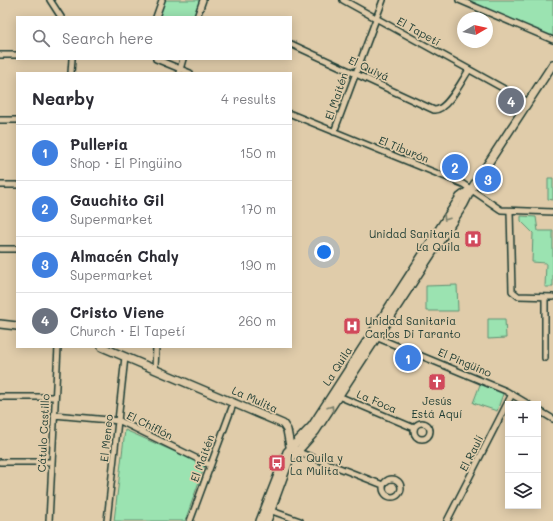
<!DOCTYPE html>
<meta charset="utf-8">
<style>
:root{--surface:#fff;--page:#f7f7f7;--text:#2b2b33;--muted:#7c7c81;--line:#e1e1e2;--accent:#2563eb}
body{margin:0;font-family:Mali,sans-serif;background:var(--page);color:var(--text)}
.controls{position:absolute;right:12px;bottom:12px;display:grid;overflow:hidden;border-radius:0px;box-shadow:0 2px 10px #0003}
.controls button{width:36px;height:36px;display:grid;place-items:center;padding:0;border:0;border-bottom:1px solid var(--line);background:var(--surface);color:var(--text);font:20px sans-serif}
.compass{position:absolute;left:457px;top:12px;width:36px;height:36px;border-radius:50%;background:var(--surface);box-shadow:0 2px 10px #0003;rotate:81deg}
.you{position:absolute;left:324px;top:252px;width:14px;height:14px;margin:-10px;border:3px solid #fff;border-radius:50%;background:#1a73e8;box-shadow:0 0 0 6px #1a73e833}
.badge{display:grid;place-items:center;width:26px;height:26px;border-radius:50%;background:var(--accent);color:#fff;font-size:13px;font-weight:700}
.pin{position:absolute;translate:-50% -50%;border:2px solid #fff;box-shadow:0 1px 4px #0006}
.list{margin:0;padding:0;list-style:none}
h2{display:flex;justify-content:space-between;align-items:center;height:52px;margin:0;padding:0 16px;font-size:17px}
h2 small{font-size:13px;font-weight:400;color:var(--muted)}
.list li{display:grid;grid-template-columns:26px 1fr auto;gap:12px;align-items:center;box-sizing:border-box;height:56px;padding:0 16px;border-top:1px solid var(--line)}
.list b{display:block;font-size:15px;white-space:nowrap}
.list p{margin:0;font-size:13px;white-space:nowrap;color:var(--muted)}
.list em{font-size:13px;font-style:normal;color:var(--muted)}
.icon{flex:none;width:22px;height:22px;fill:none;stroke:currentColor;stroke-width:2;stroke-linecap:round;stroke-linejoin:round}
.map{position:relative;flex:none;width:553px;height:521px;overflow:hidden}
.search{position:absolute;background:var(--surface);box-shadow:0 2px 10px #0003;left:16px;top:16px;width:276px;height:44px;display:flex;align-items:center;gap:10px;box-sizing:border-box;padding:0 14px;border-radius:0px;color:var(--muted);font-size:15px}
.panel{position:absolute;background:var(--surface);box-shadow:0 2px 10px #0003;left:16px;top:72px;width:276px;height:276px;border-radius:0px}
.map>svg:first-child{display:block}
.green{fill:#9be3b1;stroke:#5d9072}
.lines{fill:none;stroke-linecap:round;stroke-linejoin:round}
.street-casing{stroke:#1f3d34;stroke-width:8}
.secondary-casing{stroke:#1f3d34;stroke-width:10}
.street{stroke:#e0ccaa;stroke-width:5}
.secondary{stroke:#e0ccaa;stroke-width:7}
.oneway{stroke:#767d69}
.labels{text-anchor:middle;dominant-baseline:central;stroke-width:3.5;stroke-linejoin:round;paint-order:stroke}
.street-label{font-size:11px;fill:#1f3d34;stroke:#e0ccaa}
.poi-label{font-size:11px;fill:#1f3d34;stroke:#e0ccaa;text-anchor:start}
</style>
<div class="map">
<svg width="553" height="521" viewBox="0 0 553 521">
<rect width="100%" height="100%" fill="#e0ccaa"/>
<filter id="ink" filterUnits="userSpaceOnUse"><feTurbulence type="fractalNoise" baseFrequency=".025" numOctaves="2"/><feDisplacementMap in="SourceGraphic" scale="8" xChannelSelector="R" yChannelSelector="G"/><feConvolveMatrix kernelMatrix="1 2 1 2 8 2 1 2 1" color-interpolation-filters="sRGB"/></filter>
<g filter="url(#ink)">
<path class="green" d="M 164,0 L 201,0 L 195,17 L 158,17 Z
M 467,0 L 553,0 L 553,37 Z
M 548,178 L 553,178 L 553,200 L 548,199 Z
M 521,216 L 536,217 L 538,231 L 553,231 L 553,287 L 545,287 L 546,263 L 532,262 L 533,233 L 521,221 Z
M 457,285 L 458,311 L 426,311 L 426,286 Z
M 488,319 L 505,319 L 506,338 L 488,339 Z
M 481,382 L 504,391 L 497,411 L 473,403 Z
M 125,430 L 205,465 L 185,521 L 114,521 Z"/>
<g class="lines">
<defs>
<path id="street" d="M 50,0 L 61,17
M 343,0 L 528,102
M 459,0 L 553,40
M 156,17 L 162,0
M 197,17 L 203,0
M 291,44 L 434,110 C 447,111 462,80 469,70
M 0,55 L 17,55
M 156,59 L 190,73
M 71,73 L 72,59
M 179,73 L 183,59
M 291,114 L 463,184 L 501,210 L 553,212
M 0,120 L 17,120
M 334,132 L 383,0
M 0,185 L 17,185
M 510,211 L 512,291 L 518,296 L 553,297
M 0,249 L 17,249
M 545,298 L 545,358
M 378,338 L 506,391 L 528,404
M 155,369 L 156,347
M 336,395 L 414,428
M 0,397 L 55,397
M 538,410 L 553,419
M 54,415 L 120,421 L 210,465
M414 431a8 8 0 1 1 16 0a8 8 0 1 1-16 0Z
M 296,451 L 383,485
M 0,462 L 52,462
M383 488a9 9 0 1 1 18 0a9 9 0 1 1-18 0Z
M 269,510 L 300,521
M 49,521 L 58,347
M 107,521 L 125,357
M 190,521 L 234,402
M 447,521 L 512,394"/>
<path id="secondary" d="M 0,324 L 17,326
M 102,347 L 283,424 L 287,430 L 290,446 L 294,449
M 260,521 L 287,452 L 312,426 L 460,197 L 472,188
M 267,521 L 289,461 L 315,432 L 464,204 L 472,188 L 553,64"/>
</defs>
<use href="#street" class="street-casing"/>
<use href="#secondary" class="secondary-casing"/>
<use href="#street" class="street"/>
<use href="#secondary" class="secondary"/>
</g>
<defs><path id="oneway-chevron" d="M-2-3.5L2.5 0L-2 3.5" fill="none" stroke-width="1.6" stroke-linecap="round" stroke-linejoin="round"/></defs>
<g class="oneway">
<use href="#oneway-chevron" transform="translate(446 218) rotate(123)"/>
<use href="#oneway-chevron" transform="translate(331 408) rotate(-56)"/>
</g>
</g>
<defs>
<symbol id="hospital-square" viewBox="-11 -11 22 22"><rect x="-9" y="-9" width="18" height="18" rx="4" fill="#d1495b" stroke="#e0ccaa"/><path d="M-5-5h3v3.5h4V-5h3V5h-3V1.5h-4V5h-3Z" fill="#fff"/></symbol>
<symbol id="church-square" viewBox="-11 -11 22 22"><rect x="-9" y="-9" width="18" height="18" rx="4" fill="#d1495b" stroke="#e0ccaa"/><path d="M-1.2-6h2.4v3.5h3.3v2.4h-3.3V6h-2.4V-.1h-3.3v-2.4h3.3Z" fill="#fff"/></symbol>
<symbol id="bus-square" viewBox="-11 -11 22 22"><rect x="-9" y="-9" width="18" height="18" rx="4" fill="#d1495b" stroke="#e0ccaa"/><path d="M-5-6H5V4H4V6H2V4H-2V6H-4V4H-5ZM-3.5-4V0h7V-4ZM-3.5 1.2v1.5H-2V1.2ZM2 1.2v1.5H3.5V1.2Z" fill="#fff"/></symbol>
</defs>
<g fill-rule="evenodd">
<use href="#hospital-square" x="463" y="229" width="20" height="20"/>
<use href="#hospital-square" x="342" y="316" width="20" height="20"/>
<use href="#church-square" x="427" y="372" width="20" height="20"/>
<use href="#bus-square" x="267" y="453" width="20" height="20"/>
</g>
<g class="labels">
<g class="street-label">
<text transform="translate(419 31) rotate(29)">El Tapetí</text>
<text transform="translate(369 68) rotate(25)">El Quiyá</text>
<text transform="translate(336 96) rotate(-71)">El Maitén</text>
<text transform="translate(404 149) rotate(22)">El Tiburón</text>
<text transform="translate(465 362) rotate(23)">El Pingüino</text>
<text transform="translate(337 366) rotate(-57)">La Quila</text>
<text transform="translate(255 399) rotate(24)">La Mulita</text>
<text transform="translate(377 401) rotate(23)">La Foca</text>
<text transform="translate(150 425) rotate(26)">El Chiflón</text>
<text transform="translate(43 433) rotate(-87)">Cátulo Castillo</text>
<text transform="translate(106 438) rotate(-84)">El Meneo</text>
<text transform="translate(471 453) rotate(-63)">El Raulí</text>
<text transform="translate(202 458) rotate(-70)">El Maitén</text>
</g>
<g class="poi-label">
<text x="460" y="233" text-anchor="end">Unidad Sanitaria<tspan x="460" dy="13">La Quila</tspan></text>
<text x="365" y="320">Unidad Sanitaria<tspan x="365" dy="13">Carlos Di Taranto</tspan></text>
<text x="437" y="400" text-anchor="middle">Jesús<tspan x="437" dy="13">Está Aquí</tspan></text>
<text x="290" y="457">La Quila y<tspan x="290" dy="13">La Mulita</tspan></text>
</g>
</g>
</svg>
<div class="controls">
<button>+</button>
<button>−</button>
<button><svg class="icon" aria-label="layers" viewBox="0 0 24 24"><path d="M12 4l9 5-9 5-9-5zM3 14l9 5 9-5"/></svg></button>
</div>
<svg class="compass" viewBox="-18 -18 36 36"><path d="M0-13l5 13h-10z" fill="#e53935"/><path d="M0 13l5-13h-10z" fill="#7c7c81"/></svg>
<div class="you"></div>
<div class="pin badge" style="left:408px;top:358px;background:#3f7fe0">1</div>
<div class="pin badge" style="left:455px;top:167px;background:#3f7fe0">2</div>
<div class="pin badge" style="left:488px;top:179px;background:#3f7fe0">3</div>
<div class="pin badge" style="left:511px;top:101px;background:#6b7280">4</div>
<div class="search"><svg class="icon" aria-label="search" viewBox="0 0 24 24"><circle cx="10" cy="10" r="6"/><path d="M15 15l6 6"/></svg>Search here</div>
<section class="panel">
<h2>Nearby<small>4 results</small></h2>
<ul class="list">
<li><span class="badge" style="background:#3f7fe0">1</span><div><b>Pulleria</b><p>Shop · El Pingüino</p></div><em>150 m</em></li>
<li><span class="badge" style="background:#3f7fe0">2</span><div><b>Gauchito Gil</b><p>Supermarket</p></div><em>170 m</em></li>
<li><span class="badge" style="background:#3f7fe0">3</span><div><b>Almacén Chaly</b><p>Supermarket</p></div><em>190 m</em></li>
<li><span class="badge" style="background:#6b7280">4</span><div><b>Cristo Viene</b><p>Church · El Tapetí</p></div><em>260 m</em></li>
</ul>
</section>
</div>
